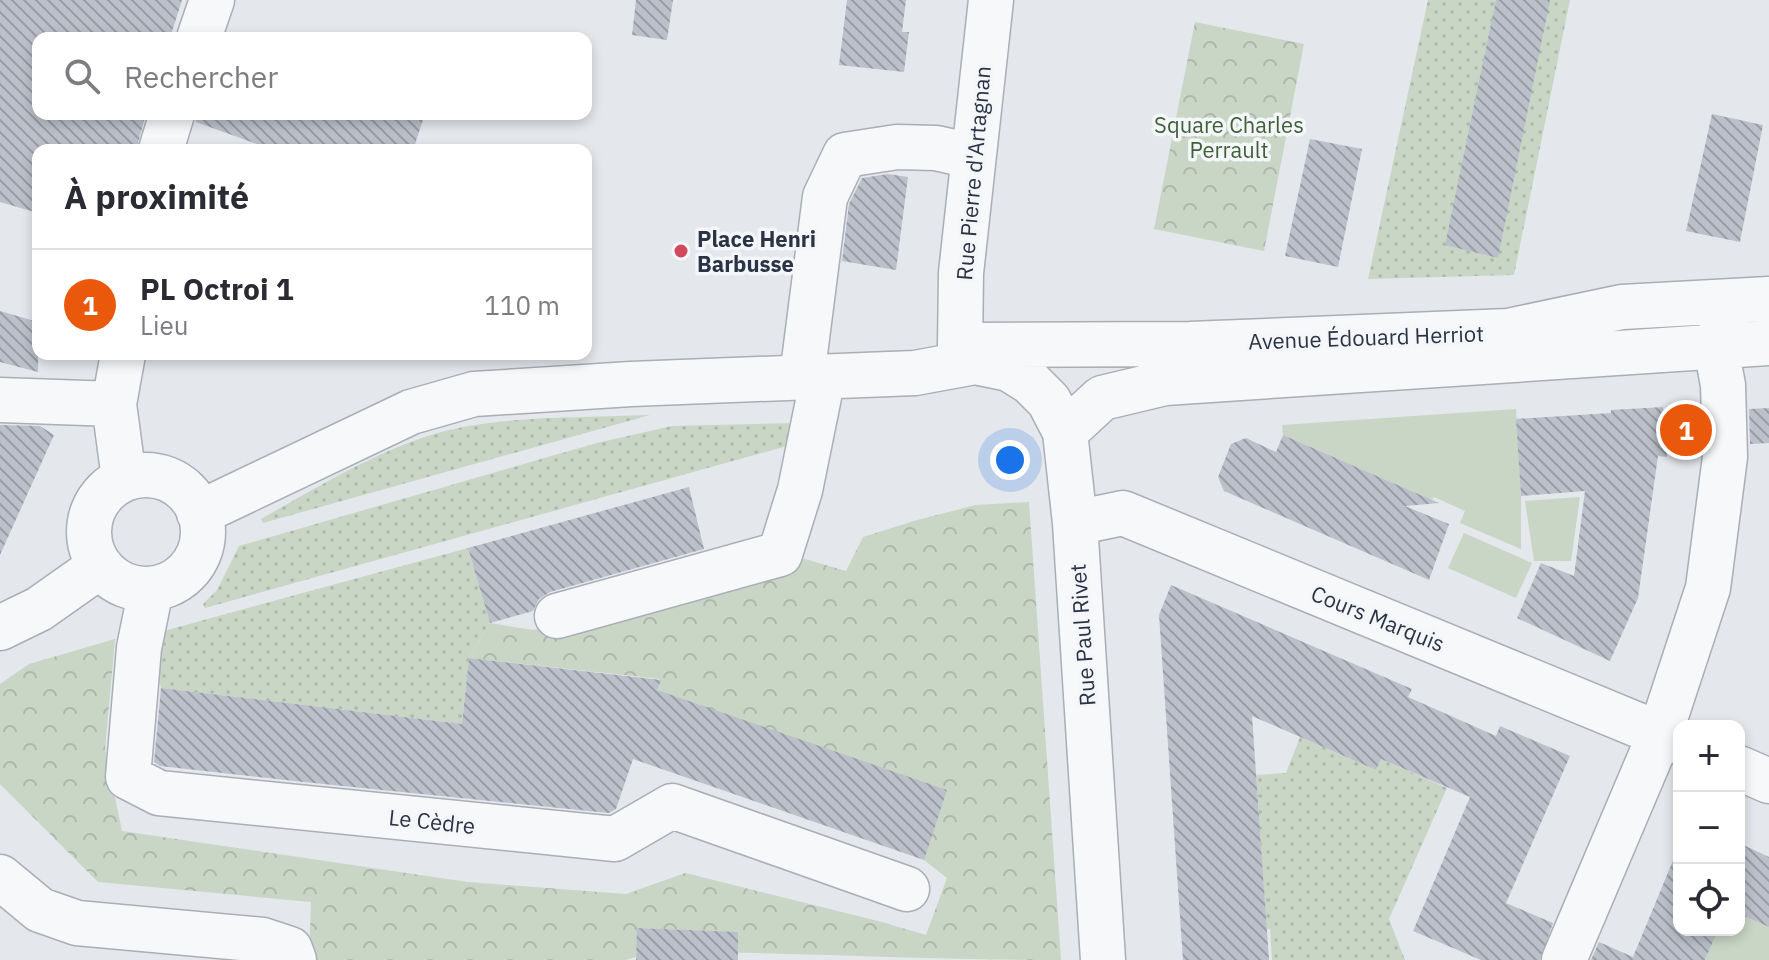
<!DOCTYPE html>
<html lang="fr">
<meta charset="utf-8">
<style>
:root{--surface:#fff;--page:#f2f2f3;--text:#2b2b33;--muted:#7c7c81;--line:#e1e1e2;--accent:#ea580c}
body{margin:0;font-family:"IBM Plex Sans",sans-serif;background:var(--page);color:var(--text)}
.controls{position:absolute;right:24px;bottom:24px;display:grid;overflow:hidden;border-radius:16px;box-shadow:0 4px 12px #0003}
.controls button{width:72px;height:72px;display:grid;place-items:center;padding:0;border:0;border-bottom:2px solid var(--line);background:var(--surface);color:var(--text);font:40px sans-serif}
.you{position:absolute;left:1010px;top:460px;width:28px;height:28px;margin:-20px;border:6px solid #fff;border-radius:50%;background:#1a73e8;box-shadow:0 0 0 12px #1a73e833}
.badge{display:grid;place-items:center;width:52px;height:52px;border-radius:50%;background:var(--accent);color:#fff;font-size:26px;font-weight:700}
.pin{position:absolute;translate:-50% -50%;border:4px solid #fff;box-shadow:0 2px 8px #0006}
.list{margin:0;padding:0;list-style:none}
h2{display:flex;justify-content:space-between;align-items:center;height:104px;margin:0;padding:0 32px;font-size:34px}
h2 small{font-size:26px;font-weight:400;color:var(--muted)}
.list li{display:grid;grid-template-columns:52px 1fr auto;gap:24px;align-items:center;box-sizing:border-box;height:112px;padding:0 32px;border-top:2px solid var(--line)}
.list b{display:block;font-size:30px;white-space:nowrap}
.list p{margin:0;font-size:26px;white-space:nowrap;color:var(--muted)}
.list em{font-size:26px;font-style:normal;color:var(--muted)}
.icon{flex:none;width:44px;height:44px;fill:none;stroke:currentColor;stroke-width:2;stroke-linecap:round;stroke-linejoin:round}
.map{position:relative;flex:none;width:1769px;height:960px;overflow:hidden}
.search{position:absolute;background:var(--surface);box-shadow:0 4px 12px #0003;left:32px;top:32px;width:560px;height:88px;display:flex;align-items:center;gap:20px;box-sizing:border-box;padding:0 28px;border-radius:16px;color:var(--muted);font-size:30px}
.panel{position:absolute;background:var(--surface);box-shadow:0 4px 12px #0003;left:32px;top:144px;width:560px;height:216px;border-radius:16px}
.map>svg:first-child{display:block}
.grass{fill:url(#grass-dots)}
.forest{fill:url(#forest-crowns)}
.garden{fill:#c9d6c5}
.building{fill:url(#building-back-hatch)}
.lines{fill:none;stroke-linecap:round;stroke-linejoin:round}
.minor-casing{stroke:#a9aeb7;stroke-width:47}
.minor{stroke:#f7f8fa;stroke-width:44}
.poi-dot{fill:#d1495b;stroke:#f4f6f9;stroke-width:3}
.labels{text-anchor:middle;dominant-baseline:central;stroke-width:7;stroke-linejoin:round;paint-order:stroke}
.park-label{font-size:22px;fill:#3f6138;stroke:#f4f6f9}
.street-label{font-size:22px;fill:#2b3445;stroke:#f4f6f9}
.poi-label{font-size:22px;font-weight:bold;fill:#2b3445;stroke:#f4f6f9;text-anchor:start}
</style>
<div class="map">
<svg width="1769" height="960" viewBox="0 0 1769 960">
<defs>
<pattern id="grass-dots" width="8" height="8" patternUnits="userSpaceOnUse" patternTransform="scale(2)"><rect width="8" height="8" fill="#c9d6c5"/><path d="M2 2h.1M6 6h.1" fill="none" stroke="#adb8ab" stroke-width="1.8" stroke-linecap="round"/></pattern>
<pattern id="forest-crowns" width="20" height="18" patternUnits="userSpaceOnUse" patternTransform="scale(2)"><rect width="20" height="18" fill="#c9d6c5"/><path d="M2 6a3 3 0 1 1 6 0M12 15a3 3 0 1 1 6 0" fill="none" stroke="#adb8ab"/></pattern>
<pattern id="building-back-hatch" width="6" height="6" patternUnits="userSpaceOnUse" patternTransform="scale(2)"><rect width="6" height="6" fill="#bbc0ca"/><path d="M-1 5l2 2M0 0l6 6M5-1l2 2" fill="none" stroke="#989da6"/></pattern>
</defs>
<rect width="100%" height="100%" fill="#e4e7ec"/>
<path class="grass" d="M 1428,0 L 1570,0 L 1514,275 L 1368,279 Z
M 650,415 L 263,523 L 261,519 C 316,488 371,454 431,435 C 493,415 584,418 650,415 Z
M 794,423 L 794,444 L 205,608 L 203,604 L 217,590 L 239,546 L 597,443 L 672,426 Z
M 468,548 L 490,623 L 469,658 L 462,724 L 161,688 L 149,635 Z
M 1300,737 L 1376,770 L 1381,759 L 1447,788 L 1389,919 L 1405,960 L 1272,960 L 1270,929 L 1258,929 L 1266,918 L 1256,775 L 1286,773 Z"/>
<path class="forest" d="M 1195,22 L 1304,44 L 1264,251 L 1154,229 Z
M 1029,502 L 1061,960 C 943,960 825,954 707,952 L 706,931 L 638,928 L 636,957 L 625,960 L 309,960 L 311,902 L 98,882 L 0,784 L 0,684 L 29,664 L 115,639 L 105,749 L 122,831 L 468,882 L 626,894 L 685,873 L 878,921 L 926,935 L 947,878 L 924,860 L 657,690 L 660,679 L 469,658 L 490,623 L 533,630 L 805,559 L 846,571 L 863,537 L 917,520 L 976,505 Z"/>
<path class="garden" d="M 1516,409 L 1521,496 L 1521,549 L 1460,523 L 1465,511 L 1434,497 L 1432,500 L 1283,435 L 1282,425 Z
M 1580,497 L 1571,561 L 1534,561 L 1525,501 Z
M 1464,533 L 1532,563 L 1516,598 L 1448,568 Z
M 1739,914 L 1769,927 L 1769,960 L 1705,960 L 1718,930 L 1739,930 Z"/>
<path class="building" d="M 0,0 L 182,0 L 170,38 L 38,38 L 38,114 L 146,114 L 136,150 L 38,150 L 38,213 L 0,202 Z
M 636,0 L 673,0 L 667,40 L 632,35 Z
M 847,0 L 906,0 L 902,32 L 909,32 L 904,72 L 839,65 Z
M 1496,0 L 1550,0 L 1498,258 L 1445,245 Z
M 196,114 L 425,114 L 413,150 L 273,150 L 196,122 Z
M 1712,114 L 1763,125 L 1740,242 L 1686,231 Z
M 1310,139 L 1362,149 L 1338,267 L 1285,256 Z
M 888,174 L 908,177 L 896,270 L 842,261 L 849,204 L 862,178 Z
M 0,311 L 38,322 L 38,372 L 0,362 Z
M 1663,407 L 1664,414 L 1699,412 L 1700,447 L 1666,449 L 1667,457 L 1658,456 L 1638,598 L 1610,661 L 1517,618 L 1541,563 L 1574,576 L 1585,491 L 1521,496 L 1516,419 L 1611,413 L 1611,410 Z
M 1769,408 L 1769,443 L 1750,444 L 1749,409 Z
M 0,425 L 40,426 L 54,435 L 0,555 Z
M 1283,435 L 1439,503 L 1405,506 L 1449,524 L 1429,580 L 1224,491 L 1218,477 L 1231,444 L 1246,438 L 1276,452 Z
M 689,487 L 704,549 L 550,592 L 539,599 L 533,611 L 490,623 L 468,548 Z
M 1171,585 L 1412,689 L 1408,697 L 1496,736 L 1500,726 L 1570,756 L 1506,903 L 1553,923 L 1540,960 L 1481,960 L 1413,931 L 1470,797 L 1381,759 L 1376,770 L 1252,716 L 1269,960 L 1183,960 L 1159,615 Z
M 469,658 L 661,680 L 657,690 L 947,790 L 924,860 L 633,759 L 616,809 L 609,813 L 304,782 L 160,766 L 154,762 L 161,688 L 462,724 Z
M 1739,843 L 1769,857 L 1769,927 L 1739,914 Z
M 1679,846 L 1679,930 L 1718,930 L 1705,960 L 1591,960 L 1599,942 L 1633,957 Z
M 637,928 L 738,932 L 738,960 L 636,960 Z"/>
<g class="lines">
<defs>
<path id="minor" d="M 199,38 L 212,0
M 161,150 L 172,114
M 970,345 L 1190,344 L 1508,331 L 1622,307 L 1769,299
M 960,346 L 961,273 L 991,0
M 123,354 L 114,404 L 124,479
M 802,377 L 825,197 L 845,155 L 897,147 L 936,148 L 972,156
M 0,400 L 114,404
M 1065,432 L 1102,398 L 1165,383 L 1769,343
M89 532a57 57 0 1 1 114 0a57 57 0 1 1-114 0Z
M 199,513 L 411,412 L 474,394 L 631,384 L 915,373 L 975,362 L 1009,369 L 1030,382 L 1049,401 L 1065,432 L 1075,523 L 1103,960
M 1075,523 L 1123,513 L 1679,742
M 151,589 L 139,648 L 128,777 L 159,793 L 615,839 L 672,806 L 907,889
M 557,616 L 780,554 L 800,490 L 823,377
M 0,628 L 39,609 L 100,566
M 1739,768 L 1769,781
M 0,877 L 40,910 L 77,923 L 263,940 L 290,949 L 294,960
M 1564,960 L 1660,734 L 1708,588 L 1725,457 L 1723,385 L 1716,348 L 1723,324 L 1727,323"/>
</defs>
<use href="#minor" class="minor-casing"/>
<use href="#minor" class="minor"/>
</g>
<circle class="poi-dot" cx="681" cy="251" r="8"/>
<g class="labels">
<g class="park-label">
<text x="1229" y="124">Square Charles<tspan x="1229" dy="25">Perrault</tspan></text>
</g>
<g class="street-label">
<text transform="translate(973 173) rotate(-85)">Rue Pierre d'Artagnan</text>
<text transform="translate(1366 337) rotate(-2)">Avenue Édouard Herriot</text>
<text transform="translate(1378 618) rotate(22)">Cours Marquis</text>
<text transform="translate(1082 635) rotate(-94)">Rue Paul Rivet</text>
<text transform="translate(432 821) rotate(6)">Le Cèdre</text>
</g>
<g class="poi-label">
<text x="697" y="238">Place Henri<tspan x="697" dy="25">Barbusse</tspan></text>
</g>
</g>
</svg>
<div class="controls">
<button>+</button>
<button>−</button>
<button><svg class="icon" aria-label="locate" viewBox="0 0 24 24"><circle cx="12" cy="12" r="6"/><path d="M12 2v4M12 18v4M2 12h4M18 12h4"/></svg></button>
</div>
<div class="you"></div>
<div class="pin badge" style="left:1686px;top:430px">1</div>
<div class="search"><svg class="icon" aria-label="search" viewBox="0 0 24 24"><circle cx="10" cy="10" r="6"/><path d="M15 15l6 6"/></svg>Rechercher</div>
<section class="panel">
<h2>À proximité<small></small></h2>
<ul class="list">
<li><span class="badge">1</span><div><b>PL Octroi 1</b><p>Lieu</p></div><em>110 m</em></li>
</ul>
</section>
</div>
